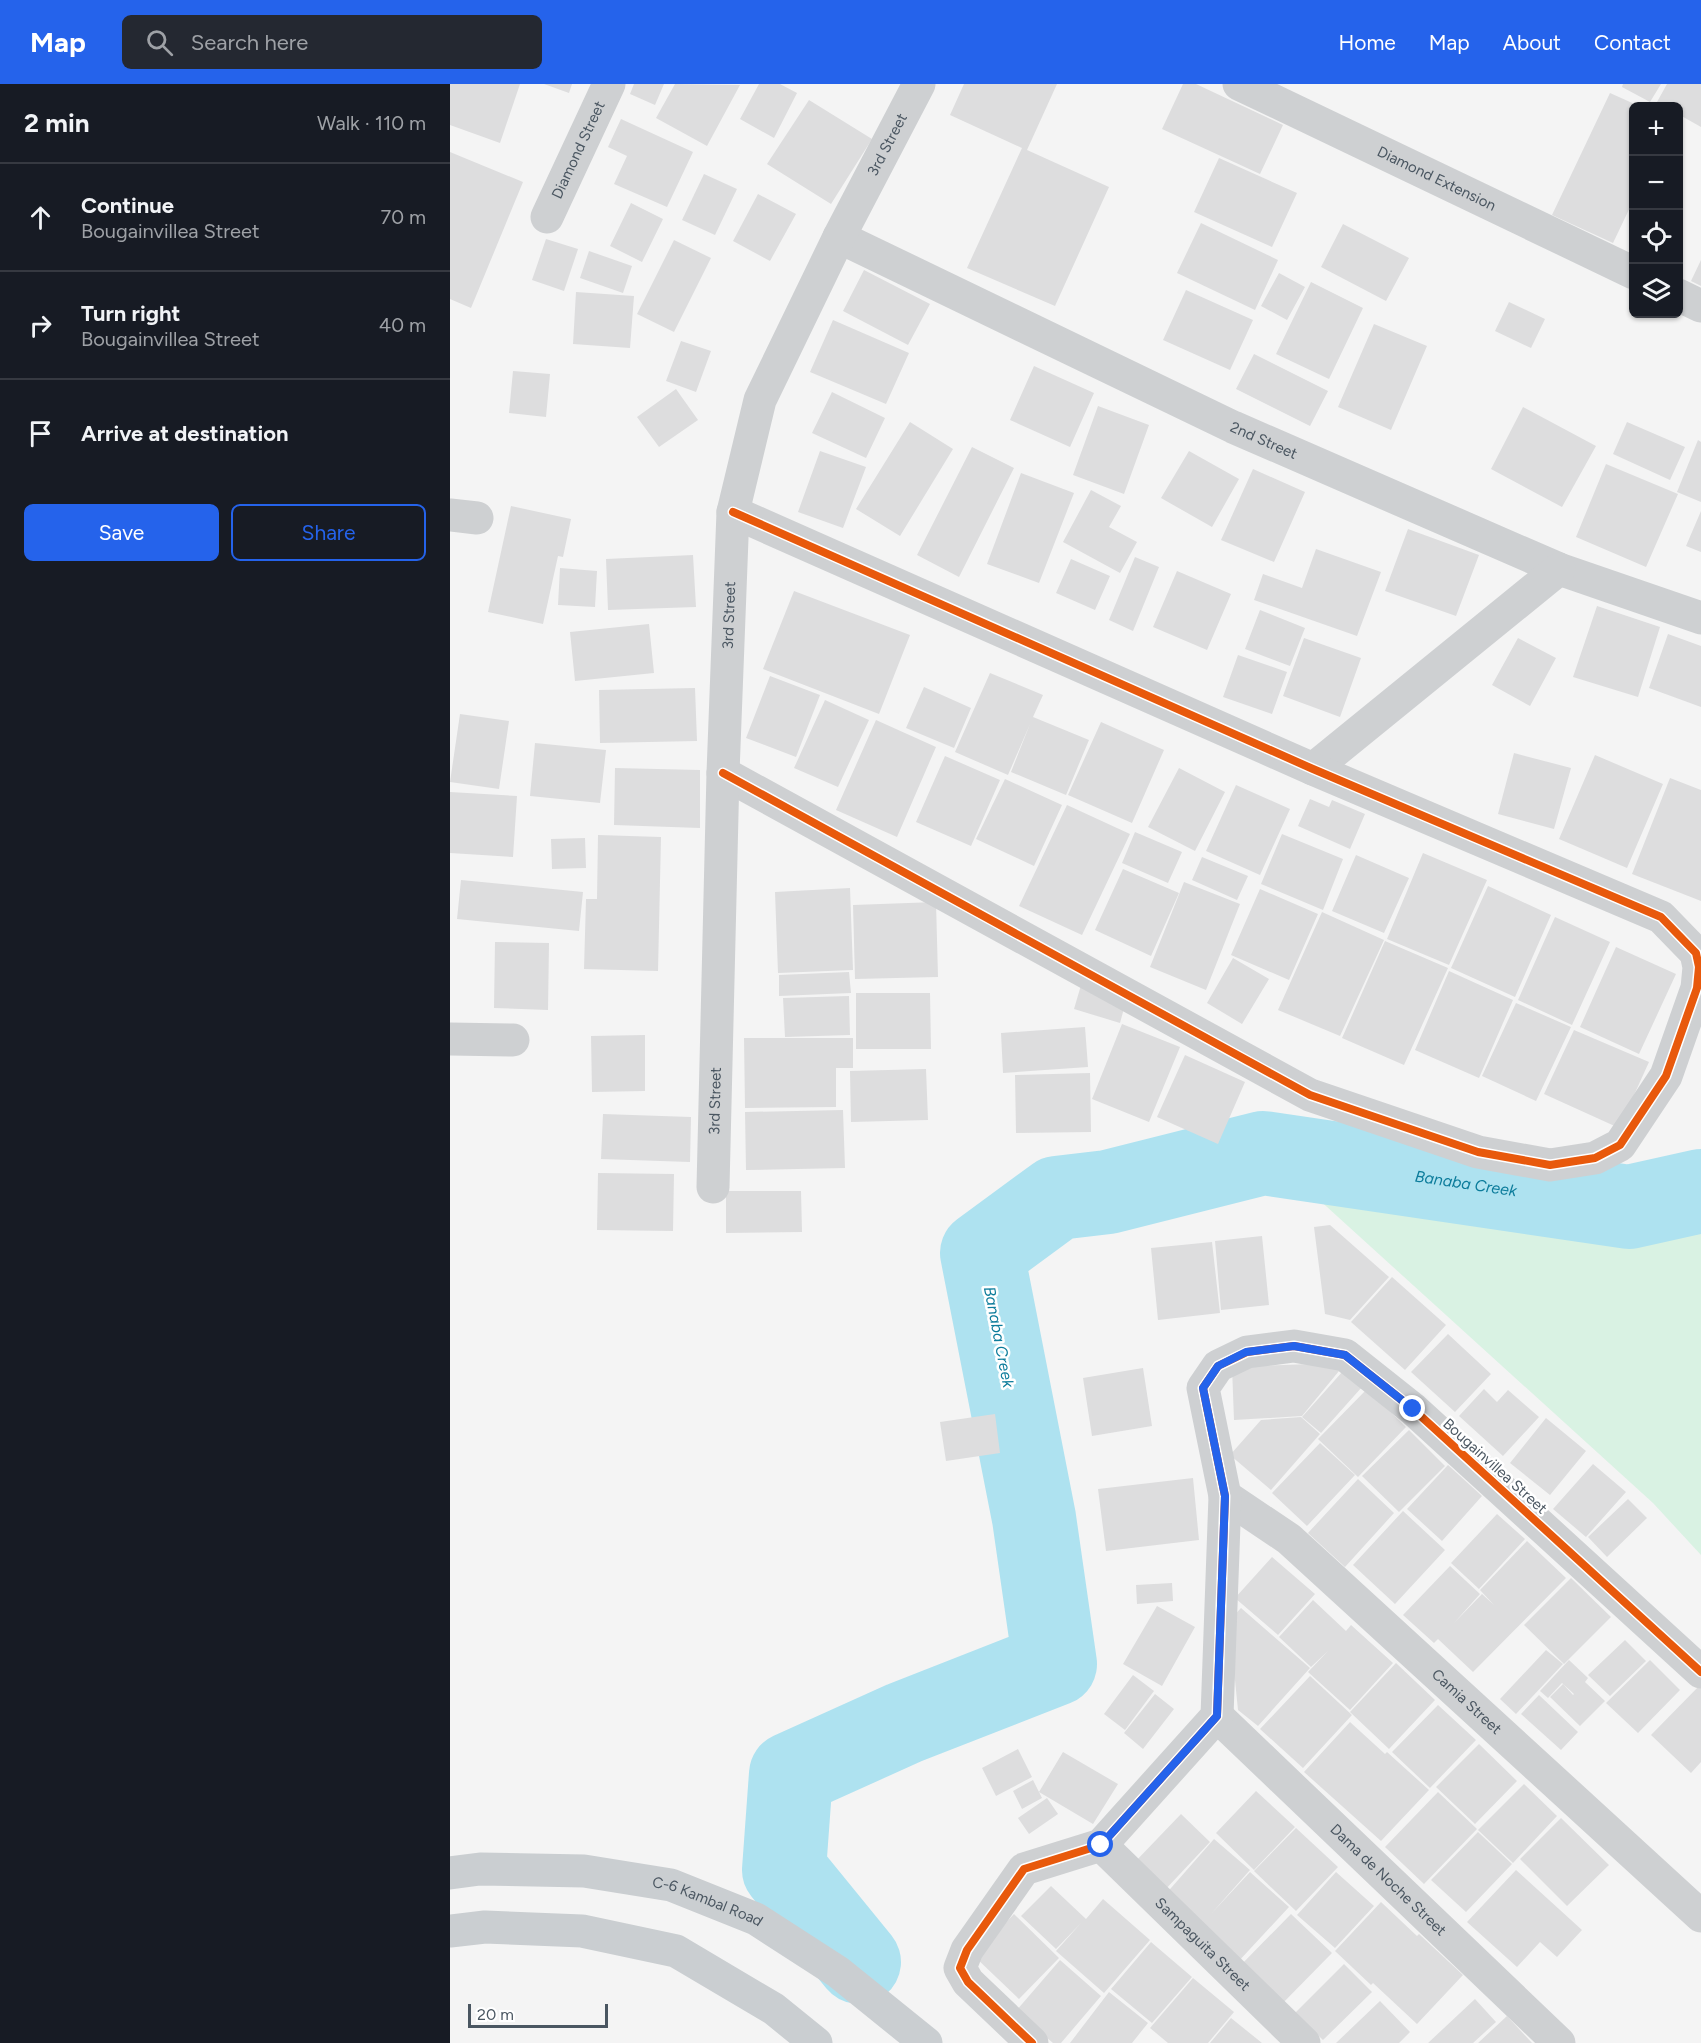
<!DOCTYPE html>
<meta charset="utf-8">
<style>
:root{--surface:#171b24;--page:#242831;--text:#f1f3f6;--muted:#9ea1a6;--line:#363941;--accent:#2563eb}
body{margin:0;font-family:Figtree,sans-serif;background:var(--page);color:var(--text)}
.controls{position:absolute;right:18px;top:18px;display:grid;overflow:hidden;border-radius:9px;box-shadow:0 2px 4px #0004}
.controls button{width:54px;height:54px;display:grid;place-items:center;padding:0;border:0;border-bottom:2px solid var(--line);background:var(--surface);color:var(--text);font:30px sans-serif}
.scale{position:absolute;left:18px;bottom:15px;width:140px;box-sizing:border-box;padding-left:6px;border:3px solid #4a5661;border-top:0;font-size:16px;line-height:21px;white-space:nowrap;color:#4a5661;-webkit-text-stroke:4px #fff;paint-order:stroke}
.stop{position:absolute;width:18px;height:18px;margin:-14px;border:4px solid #2563eb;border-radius:50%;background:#fff}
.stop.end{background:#2563eb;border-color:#fff;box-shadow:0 2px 6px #0008}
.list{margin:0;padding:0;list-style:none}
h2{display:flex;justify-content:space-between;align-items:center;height:78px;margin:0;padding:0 24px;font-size:26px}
h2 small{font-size:20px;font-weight:400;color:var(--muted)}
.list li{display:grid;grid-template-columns:39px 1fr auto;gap:18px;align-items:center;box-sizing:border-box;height:108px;padding:0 24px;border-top:2px solid var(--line)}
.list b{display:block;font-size:22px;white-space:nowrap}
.list p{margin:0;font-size:20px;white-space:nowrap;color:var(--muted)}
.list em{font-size:20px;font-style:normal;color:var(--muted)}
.actions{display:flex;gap:12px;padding:18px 24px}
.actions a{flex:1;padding:14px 0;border:2px solid var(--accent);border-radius:9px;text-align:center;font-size:21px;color:var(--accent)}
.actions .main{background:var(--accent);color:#fff}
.icon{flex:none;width:33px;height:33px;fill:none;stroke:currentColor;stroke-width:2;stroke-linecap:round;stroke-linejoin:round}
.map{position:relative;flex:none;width:1251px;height:1959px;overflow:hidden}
header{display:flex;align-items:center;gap:36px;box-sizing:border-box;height:84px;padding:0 30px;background:var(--accent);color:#fff}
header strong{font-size:28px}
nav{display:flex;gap:33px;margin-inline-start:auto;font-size:21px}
.search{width:420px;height:54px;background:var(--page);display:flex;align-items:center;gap:15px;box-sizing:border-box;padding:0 21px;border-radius:9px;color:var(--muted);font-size:22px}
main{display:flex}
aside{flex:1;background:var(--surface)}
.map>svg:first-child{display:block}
.green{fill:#d9f2e3}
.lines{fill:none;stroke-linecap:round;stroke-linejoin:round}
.river{stroke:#aee2f0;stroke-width:84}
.building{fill:#ddddde}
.minor{stroke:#ced0d2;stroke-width:33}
.major{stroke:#caced1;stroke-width:33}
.cycleway-casing{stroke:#fff;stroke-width:11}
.cycleway{stroke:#e8590c;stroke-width:8}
.route{stroke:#2563eb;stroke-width:8}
.labels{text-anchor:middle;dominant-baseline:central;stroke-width:5;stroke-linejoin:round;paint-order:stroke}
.street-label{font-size:15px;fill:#4a5661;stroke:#fff}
.water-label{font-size:16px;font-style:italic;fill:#0c7c9b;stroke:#fff}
</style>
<header>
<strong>Map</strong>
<div class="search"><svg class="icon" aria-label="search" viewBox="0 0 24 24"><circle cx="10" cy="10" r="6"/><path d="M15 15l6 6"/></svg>Search here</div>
<nav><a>Home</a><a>Map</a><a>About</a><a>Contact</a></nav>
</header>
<main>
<aside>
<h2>2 min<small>Walk · 110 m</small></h2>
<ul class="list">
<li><svg class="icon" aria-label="ahead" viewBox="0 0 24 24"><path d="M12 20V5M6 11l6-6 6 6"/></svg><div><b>Continue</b><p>Bougainvillea Street</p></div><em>70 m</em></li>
<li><svg class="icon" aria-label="right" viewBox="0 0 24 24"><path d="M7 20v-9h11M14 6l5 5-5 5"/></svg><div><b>Turn right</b><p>Bougainvillea Street</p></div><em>40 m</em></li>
<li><svg class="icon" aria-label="arrive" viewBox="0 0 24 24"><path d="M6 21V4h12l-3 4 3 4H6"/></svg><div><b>Arrive at destination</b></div></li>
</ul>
<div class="actions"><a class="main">Save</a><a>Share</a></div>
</aside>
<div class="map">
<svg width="1251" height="1959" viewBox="0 0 1251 1959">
<rect width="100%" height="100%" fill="#f4f4f4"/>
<path class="green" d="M 866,1113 L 1106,1151 L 1251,1132 L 1251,1471 L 1203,1419 Z"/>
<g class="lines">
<path class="river" id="s1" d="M 409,1878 L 334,1786 L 341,1690 L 454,1639 L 605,1580 L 584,1434 L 532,1169 L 607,1114 L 658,1108 L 813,1069 L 1179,1123 L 1251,1107"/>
</g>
<path class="building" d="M 0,0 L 70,0 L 50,59 L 0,41 Z
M 94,0 L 122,0 L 119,9 Z
M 184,0 L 214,0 L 205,21 L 180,10 Z
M 225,0 L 290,1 L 257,62 L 206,34 Z
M 309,0 L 330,0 L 347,9 L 324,54 L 290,35 Z
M 514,0 L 607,0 L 577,66 L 659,103 L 605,222 L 517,184 L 572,64 L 500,31 Z
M 733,0 L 746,0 L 833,41 L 810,90 L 712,45 Z
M 1173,0 L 1211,0 L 1200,18 L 1172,3 Z
M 1217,0 L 1251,0 L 1251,43 L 1228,30 L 1228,22 L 1215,22 L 1207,18 Z
M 1160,9 L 1189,22 L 1184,22 L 1184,115 L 1163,159 L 1102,131 Z
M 359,16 L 422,55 L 381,120 L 317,80 Z
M 171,35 L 243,68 L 217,123 L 164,100 L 177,72 L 158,63 Z
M 0,68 L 73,98 L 21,224 L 0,215 Z
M 769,74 L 847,109 L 822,163 L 744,128 Z
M 254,90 L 287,105 L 265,151 L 232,136 Z
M 308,110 L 346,130 L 320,177 L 283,157 Z
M 181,119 L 213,135 L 192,178 L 160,162 Z
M 751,139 L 828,176 L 805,226 L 727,189 Z
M 893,140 L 959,174 L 936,217 L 871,183 Z
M 96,155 L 128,165 L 114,207 L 82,196 Z
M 224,156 L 261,174 L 224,248 L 187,230 Z
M 139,167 L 182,182 L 173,209 L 130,194 Z
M 1251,176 L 1251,202 L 1241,197 Z
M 414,186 L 480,220 L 458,261 L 393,227 Z
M 829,189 L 855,203 L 837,236 L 811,222 Z
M 861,198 L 913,224 L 879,295 L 826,270 Z
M 736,206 L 803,236 L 780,286 L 713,256 Z
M 126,208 L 184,212 L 180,264 L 123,260 Z
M 1059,218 L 1095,235 L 1081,264 L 1045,247 Z
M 383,236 L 459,269 L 436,320 L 360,288 Z
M 924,240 L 977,262 L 941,346 L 888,323 Z
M 231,257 L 261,267 L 246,308 L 216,297 Z
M 804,270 L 878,307 L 860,342 L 786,305 Z
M 584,282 L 644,309 L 620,363 L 560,336 Z
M 63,287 L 100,290 L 96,333 L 59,329 Z
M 226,305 L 248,336 L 209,363 L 187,333 Z
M 382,308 L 435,334 L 416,374 L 362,349 Z
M 648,322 L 699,341 L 674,410 L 623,391 Z
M 1073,323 L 1146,362 L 1112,423 L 1041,385 Z
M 460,338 L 503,365 L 450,452 L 406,425 Z
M 1177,338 L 1235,363 L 1220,396 L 1163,370 Z
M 1248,356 L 1251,358 L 1251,418 L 1227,408 Z
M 522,363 L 564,384 L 509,493 L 467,471 Z
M 370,367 L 416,383 L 393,444 L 348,428 Z
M 739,367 L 789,395 L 762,443 L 711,414 Z
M 1156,380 L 1228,410 L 1196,483 L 1126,453 Z
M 803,385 L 855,408 L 824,478 L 771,456 Z
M 571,389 L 624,409 L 589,499 L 537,480 Z
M 641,406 L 671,422 L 659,443 L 687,458 L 670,489 L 613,458 Z
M 61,422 L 121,435 L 113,473 L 108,472 L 93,540 L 38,528 Z
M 1251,427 L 1251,468 L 1236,462 Z
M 958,445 L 1029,471 L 1006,532 L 935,507 Z
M 866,465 L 931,488 L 907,552 L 804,516 L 813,490 L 852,504 Z
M 243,471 L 246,523 L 158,526 L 156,475 Z
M 685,473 L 709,483 L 683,547 L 659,536 Z
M 621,475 L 660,492 L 645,526 L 606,509 Z
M 110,484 L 147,487 L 145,523 L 108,521 Z
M 727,487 L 781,510 L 757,566 L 703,543 Z
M 344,507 L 460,551 L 429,630 L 313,585 Z
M 1147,522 L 1210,543 L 1188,613 L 1123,593 Z
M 810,526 L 855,544 L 840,582 L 795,565 Z
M 199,540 L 204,589 L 125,597 L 120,548 Z
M 1218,550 L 1251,562 L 1251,623 L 1199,604 Z
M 854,554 L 911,574 L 890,633 L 833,612 Z
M 1068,554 L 1106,574 L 1080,622 L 1042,601 Z
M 788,571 L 837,588 L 822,630 L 773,613 Z
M 540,589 L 593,611 L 583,633 L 639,656 L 616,711 L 561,688 L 580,640 L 558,691 L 505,668 Z
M 320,592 L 370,611 L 346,673 L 296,654 Z
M 474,603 L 521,624 L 504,664 L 456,644 Z
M 245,604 L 247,657 L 150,659 L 149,606 Z
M 375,616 L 419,636 L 388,703 L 344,684 Z
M 10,630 L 59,637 L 49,705 L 0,698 Z
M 426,636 L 486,663 L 447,753 L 386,726 Z
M 651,638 L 714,666 L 682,739 L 618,711 Z
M 85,659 L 156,666 L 150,719 L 80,712 Z
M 1064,669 L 1121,684 L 1104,745 L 1048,730 Z
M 1145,671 L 1213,700 L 1177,784 L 1109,755 Z
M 495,672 L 550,696 L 521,762 L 466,738 Z
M 165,684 L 250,686 L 250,744 L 164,741 Z
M 729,684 L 775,708 L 745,767 L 698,743 Z
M 1220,694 L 1251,706 L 1251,817 L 1182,790 Z
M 555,695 L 612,721 L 584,782 L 526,755 Z
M 786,701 L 840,725 L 810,791 L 756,767 Z
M 0,708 L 67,712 L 63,773 L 0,769 Z
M 860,715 L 879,723 L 882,716 L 915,730 L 900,765 L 848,742 Z
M 617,721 L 680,750 L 632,851 L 569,822 Z
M 685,748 L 732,768 L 718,799 L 672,779 Z
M 832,750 L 893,775 L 873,826 L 811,800 Z
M 148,751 L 211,753 L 208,887 L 134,885 L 136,815 L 147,815 Z
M 135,754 L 136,784 L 102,785 L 101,755 Z
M 973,769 L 1037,796 L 999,881 L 937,855 Z
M 906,771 L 959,794 L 934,849 L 882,827 Z
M 752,773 L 798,792 L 787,816 L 742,796 Z
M 673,785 L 729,809 L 701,872 L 645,846 Z
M 11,796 L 133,808 L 129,847 L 7,835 Z
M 734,798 L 790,820 L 756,906 L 700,883 Z
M 1038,802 L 1101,831 L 1065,913 L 1001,884 Z
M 400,804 L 403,886 L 328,889 L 325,808 Z
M 810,805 L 868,830 L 839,896 L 781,871 Z
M 486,818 L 488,893 L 405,895 L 403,821 Z
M 872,828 L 934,856 L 890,952 L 828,926 Z
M 1105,833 L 1160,858 L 1122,941 L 1068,916 Z
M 935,857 L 998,884 L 954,981 L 892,954 Z
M 45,858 L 99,859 L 98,926 L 44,924 Z
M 1166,863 L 1226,890 L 1189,970 L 1130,943 Z
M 783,874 L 819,895 L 792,940 L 757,919 Z
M 999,887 L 1063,916 L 1029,994 L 965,966 Z
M 399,888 L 401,909 L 329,912 L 329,891 Z
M 634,891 L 676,917 L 670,939 L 624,925 Z
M 406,909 L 480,909 L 481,965 L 406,965 Z
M 399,912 L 400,951 L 335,953 L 333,914 Z
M 1066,919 L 1121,943 L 1086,1017 L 1032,992 Z
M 672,940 L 730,963 L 699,1038 L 642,1015 Z
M 635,943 L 638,983 L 553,989 L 551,949 Z
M 1124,946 L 1199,978 L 1169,1044 L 1094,1010 Z
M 195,951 L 195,1007 L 142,1008 L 141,952 Z
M 294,954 L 403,954 L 403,984 L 386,984 L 386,1023 L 295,1024 Z
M 735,971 L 795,998 L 768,1060 L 707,1033 Z
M 476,985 L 478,1036 L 401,1038 L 400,987 Z
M 640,989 L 641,1048 L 566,1049 L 565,991 Z
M 393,1026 L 395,1084 L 296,1086 L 295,1028 Z
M 153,1030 L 241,1033 L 240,1078 L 151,1075 Z
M 148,1089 L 224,1090 L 223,1147 L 147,1146 Z
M 276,1107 L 351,1107 L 352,1148 L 276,1149 Z
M 880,1141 L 939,1193 L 900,1236 L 875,1230 L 864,1143 Z
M 812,1152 L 819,1221 L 771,1226 L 765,1157 Z
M 762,1158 L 770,1229 L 708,1236 L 701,1164 Z
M 942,1193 L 996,1241 L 955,1286 L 901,1238 Z
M 998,1250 L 1041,1290 L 1005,1328 L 961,1288 Z
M 888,1279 L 889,1287 L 852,1332 L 784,1336 L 782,1283 Z
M 693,1284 L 702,1342 L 642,1352 L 633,1294 Z
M 893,1287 L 912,1303 L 871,1349 L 852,1333 Z
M 917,1305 L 956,1343 L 908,1393 L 868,1355 Z
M 1034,1305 L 1047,1318 L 1058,1306 L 1089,1333 L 1053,1372 L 1009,1332 Z
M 545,1330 L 550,1369 L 496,1377 L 490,1338 Z
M 851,1333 L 870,1350 L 821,1406 L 780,1371 L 811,1336 Z
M 1096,1334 L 1136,1367 L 1100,1411 L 1060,1379 Z
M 959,1346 L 995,1382 L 949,1428 L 912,1392 Z
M 870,1359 L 905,1391 L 857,1442 L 822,1409 Z
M 1143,1380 L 1176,1408 L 1136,1453 L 1103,1425 Z
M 998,1381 L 1032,1412 L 992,1457 L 957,1425 Z
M 743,1394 L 749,1456 L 656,1467 L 648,1405 Z
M 908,1395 L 944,1429 L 895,1483 L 858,1449 Z
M 1178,1415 L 1197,1434 L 1157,1473 L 1138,1453 Z
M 953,1427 L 995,1466 L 945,1520 L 903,1481 Z
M 1047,1430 L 1075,1455 L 1029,1505 L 1001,1479 Z
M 1077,1457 L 1116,1494 L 1023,1588 L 988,1555 L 984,1559 L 953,1531 L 1000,1482 L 1030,1510 L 1004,1539 L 1032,1510 L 1044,1521 L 1030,1506 Z
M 822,1473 L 865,1510 L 828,1551 L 785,1514 Z
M 1121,1494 L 1161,1533 L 1114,1580 L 1074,1541 Z
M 722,1499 L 723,1517 L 687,1520 L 686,1501 Z
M 863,1516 L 896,1547 L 901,1541 L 943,1579 L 900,1626 L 858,1588 L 878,1567 L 861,1583 L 829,1553 Z
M 707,1522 L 745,1543 L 712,1602 L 673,1580 Z
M 791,1524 L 860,1584 L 808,1642 L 788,1626 L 779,1537 Z
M 1175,1556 L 1196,1577 L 1160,1612 L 1138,1591 Z
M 1096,1566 L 1113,1580 L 1066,1630 L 1050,1615 Z
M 1119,1576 L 1138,1594 L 1135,1598 L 1155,1617 L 1130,1642 L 1100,1613 L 1113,1600 L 1123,1611 L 1124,1610 L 1112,1599 L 1098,1614 L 1090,1607 Z
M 1200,1576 L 1230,1606 L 1188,1649 L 1156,1619 Z
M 946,1579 L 985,1616 L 939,1665 L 900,1628 Z
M 683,1591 L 704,1607 L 675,1646 L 654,1630 Z
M 860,1592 L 902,1631 L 853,1684 L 810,1645 Z
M 1251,1600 L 1251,1678 L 1241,1689 L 1201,1651 Z
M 705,1610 L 724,1625 L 693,1665 L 674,1649 Z
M 1089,1611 L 1128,1648 L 1111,1666 L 1071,1630 Z
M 988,1621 L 1026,1656 L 980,1704 L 942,1668 Z
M 900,1638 L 935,1670 L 937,1668 L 979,1706 L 931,1757 L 854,1688 Z
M 1029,1660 L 1067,1697 L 1025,1740 L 986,1703 Z
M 568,1665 L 582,1693 L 546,1712 L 532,1684 Z
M 613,1668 L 668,1700 L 643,1740 L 589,1708 L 592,1714 L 572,1725 L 563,1707 L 583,1696 L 589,1708 Z
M 1074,1700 L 1107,1732 L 1063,1779 L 1028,1746 Z
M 806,1707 L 845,1743 L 804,1786 L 766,1749 Z
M 988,1708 L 1027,1745 L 974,1800 L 935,1763 Z
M 597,1714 L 608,1730 L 579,1750 L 568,1734 Z
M 731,1730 L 760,1758 L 713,1808 L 683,1780 Z
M 1111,1734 L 1159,1781 L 1117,1822 L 1070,1775 Z
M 846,1744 L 888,1783 L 846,1827 L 804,1787 Z
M 1028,1748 L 1062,1780 L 1016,1828 L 981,1796 Z
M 764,1755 L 800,1786 L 761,1830 L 800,1788 L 839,1823 L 787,1879 L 714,1812 Z
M 1066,1786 L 1132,1846 L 1107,1873 L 1090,1858 L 1067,1883 L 1017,1838 Z
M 886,1788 L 924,1822 L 885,1864 L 847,1831 Z
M 601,1802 L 636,1835 L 653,1815 L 700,1856 L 654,1909 L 606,1867 L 631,1839 L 606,1865 L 571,1832 Z
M 931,1818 L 967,1852 L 969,1850 L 1013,1891 L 967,1940 L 923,1899 L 921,1901 L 885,1867 Z
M 564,1830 L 609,1874 L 569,1915 L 524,1872 Z
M 841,1830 L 882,1869 L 828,1924 L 787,1885 Z
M 701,1858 L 742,1893 L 702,1939 L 661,1905 Z
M 610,1876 L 651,1912 L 611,1959 L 603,1959 L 566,1927 Z
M 894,1880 L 922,1908 L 873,1956 L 845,1929 Z
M 743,1894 L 784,1928 L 758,1959 L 718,1959 L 700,1944 Z
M 659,1908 L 698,1939 L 682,1959 L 620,1959 Z
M 1025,1915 L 1046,1938 L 1023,1959 L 978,1959 Z
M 930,1917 L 960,1948 L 949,1959 L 886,1959 Z
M 1057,1932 L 1082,1959 L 1028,1959 Z
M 781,1934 L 812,1959 L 760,1959 Z"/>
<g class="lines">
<g class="minor">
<path id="s2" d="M 789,0 L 1184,189"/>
<path id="s3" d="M 97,133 L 159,0"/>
<path id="s4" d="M 389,153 L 783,343 L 1109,485 L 1251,534"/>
<path d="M 1228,211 L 1251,222"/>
<path d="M 0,431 L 27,434"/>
<path d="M 863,685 L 1109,485"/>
<path d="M 273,689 L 860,1011 L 1028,1068 L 1100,1081 L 1145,1074 L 1170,1061 L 1216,992 L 1247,904 L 1249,883 L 1246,869 L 1211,833 L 863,685 L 283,428"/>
<path d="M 0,955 L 63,956"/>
<path id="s5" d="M 263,1103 L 273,689 L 283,428 L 310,316 L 389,153 L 469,0"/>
<path id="s6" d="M 775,1412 L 839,1455 L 1251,1832"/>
<path id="s7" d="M 767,1632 L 1109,1959"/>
<path id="s8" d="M 651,1761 L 854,1959"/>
<path d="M 582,1959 L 518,1898 L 510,1884 L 517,1866 L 574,1785 L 651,1761 L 767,1632 L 775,1412 L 753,1304 L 768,1282 L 797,1268 L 844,1262 L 895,1271 L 963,1325 L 1251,1588"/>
</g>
<g class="major">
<path id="s9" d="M 0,1789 L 30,1785 L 134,1787 L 221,1801 L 306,1835 L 388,1888 L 476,1959"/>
<path d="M 0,1847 L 35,1843 L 132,1847 L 226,1867 L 324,1925 L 366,1959"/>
</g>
<defs>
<path id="cycleway" d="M 273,689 L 860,1011 L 1028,1068 L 1100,1081 L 1145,1074 L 1170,1061 L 1216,992 L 1247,904 L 1249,883 L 1246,869 L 1211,833 L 863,685 L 283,428
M 582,1959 L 518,1898 L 510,1884 L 517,1866 L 574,1785 L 651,1761 L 767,1632 L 775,1412 L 753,1304 L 768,1282 L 797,1268 L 844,1262 L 895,1271 L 963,1325 L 1251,1588"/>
</defs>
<use href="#cycleway" class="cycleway-casing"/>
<use href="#cycleway" class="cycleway"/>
</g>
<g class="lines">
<path class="route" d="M 651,1761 L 767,1632 L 775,1412 L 753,1304 L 768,1282 L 796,1268 L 844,1262 L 895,1271 L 963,1325"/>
</g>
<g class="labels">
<g class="street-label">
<text stroke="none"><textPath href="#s5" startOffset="1076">3rd Street</textPath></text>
<text stroke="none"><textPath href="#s3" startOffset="74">Diamond Street</textPath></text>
<text stroke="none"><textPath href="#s2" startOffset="219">Diamond Extension</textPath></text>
<text stroke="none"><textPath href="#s4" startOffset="471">2nd Street</textPath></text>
<text stroke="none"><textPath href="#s5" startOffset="572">3rd Street</textPath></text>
<text stroke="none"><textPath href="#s5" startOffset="86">3rd Street</textPath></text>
<text transform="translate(1045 1382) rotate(42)">Bougainvillea Street</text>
<text stroke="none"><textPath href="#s6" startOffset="318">Camia Street</textPath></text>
<text stroke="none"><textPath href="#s7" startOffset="237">Dama de Noche Street</textPath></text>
<text stroke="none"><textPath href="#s9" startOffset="262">C-6 Kambal Road</textPath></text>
<text stroke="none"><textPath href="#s8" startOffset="142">Sampaguita Street</textPath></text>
</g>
<g class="water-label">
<text stroke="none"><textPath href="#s1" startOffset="1428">Banaba Creek</textPath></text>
<text transform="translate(549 1253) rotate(79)">Banaba Creek</text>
</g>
</g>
</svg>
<div class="controls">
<button>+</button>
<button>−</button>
<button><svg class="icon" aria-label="locate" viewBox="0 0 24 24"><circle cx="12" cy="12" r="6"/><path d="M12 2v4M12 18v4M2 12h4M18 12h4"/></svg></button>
<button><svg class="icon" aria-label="layers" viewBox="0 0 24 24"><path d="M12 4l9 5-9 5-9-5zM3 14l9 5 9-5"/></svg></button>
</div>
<div class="scale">20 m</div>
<div class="stop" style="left:651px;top:1761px"></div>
<div class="stop end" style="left:963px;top:1325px"></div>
</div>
</main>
